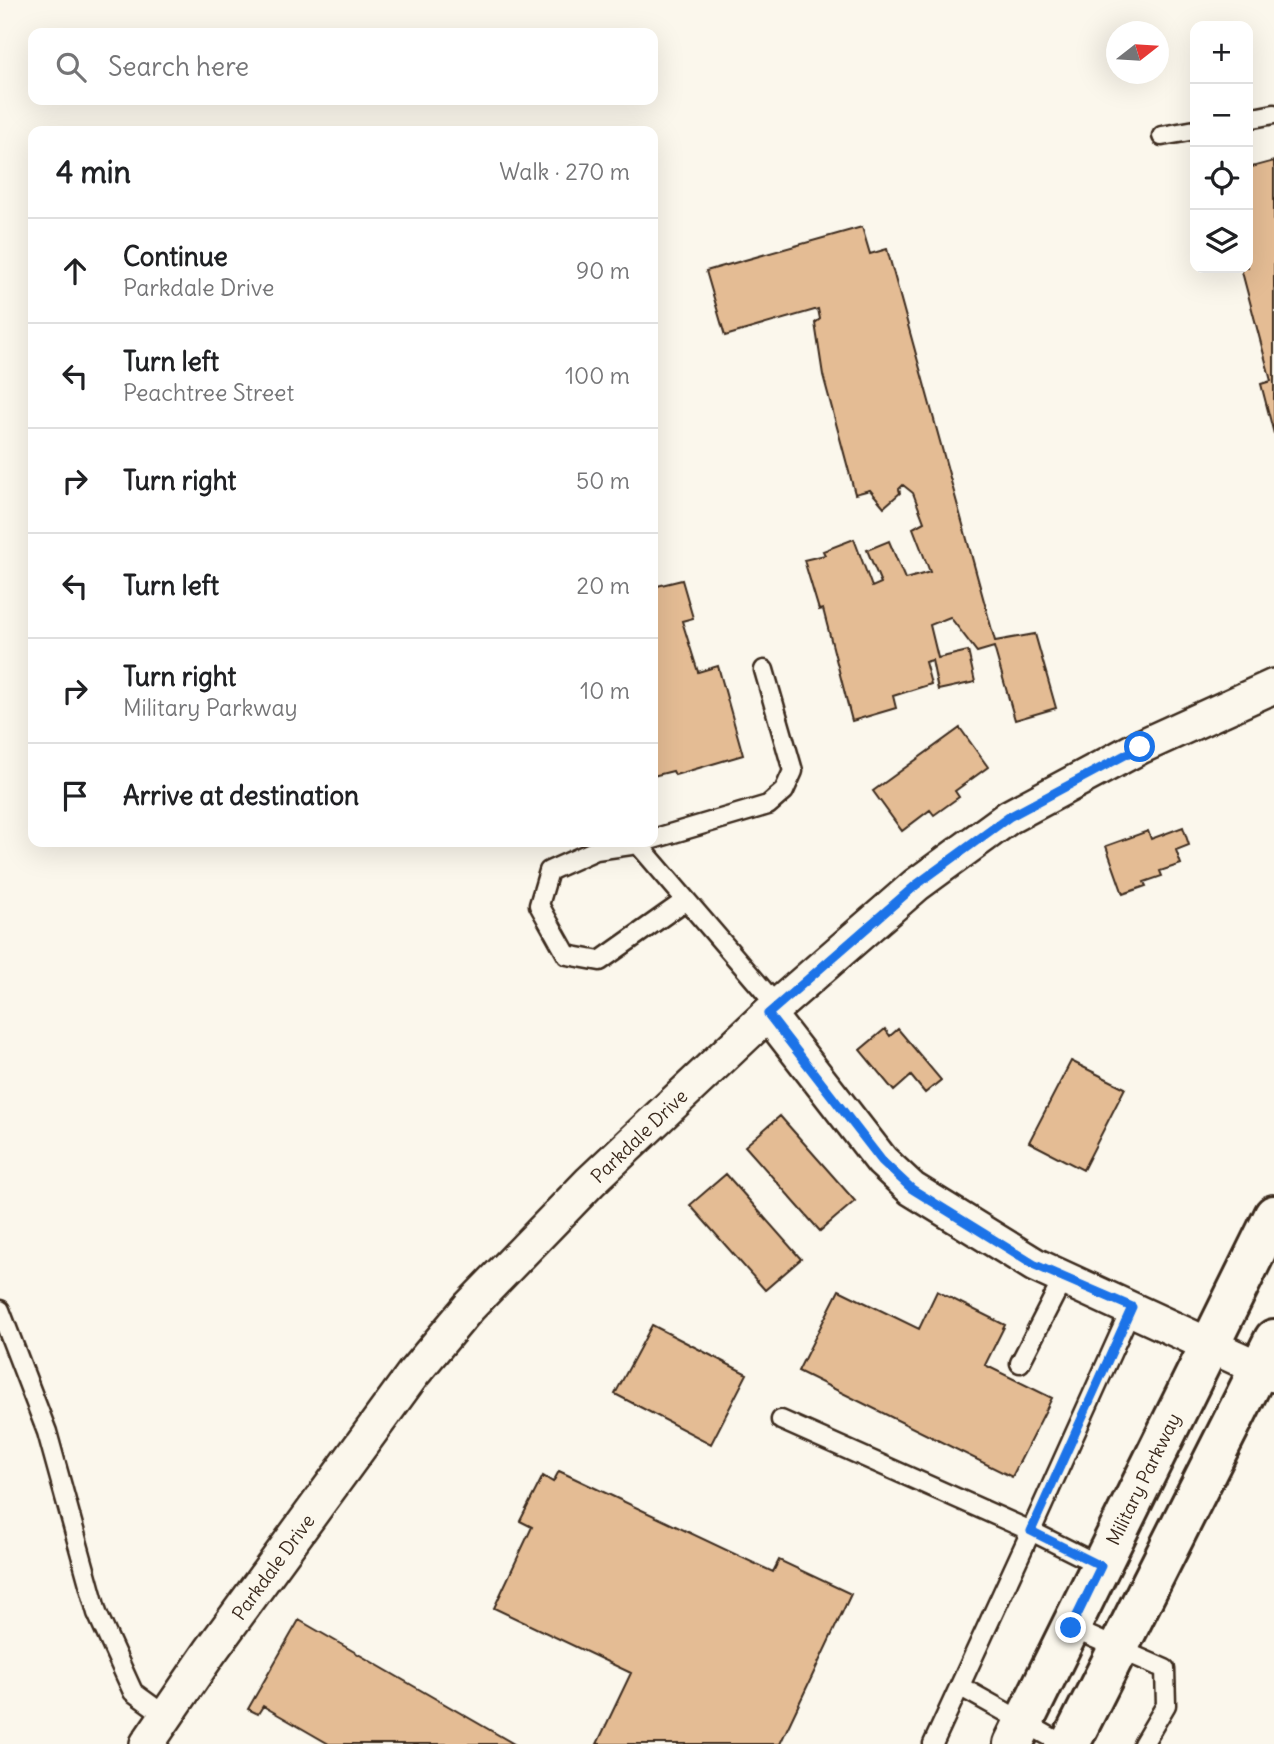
<!DOCTYPE html>
<meta charset="utf-8">
<style>
:root{--surface:#fff;--page:#f6f6f6;--text:#202124;--muted:#757577;--line:#e0e0e0}
body{margin:0;font-family:Delius,sans-serif;background:var(--page);color:var(--text)}
.controls{position:absolute;right:21px;top:21px;display:grid;overflow:hidden;border-radius:14px;box-shadow:0 7px 28px #0002}
.controls button{width:63px;height:63px;display:grid;place-items:center;padding:0;border:0;border-bottom:2px solid var(--line);background:var(--surface);color:var(--text);font:35px sans-serif}
.compass{position:absolute;left:1106px;top:21px;width:63px;height:63px;border-radius:50%;background:var(--surface);box-shadow:0 7px 28px #0002;rotate:73deg}
.stop{position:absolute;width:21px;height:21px;margin:-16px;border:5px solid #1a73e8;border-radius:50%;background:#fff}
.stop.end{background:#1a73e8;border-color:#fff;box-shadow:0 2px 7px #0008}
.list{margin:0;padding:0;list-style:none}
h2{display:flex;justify-content:space-between;align-items:center;height:91px;margin:0;padding:0 28px;font-size:30px}
h2 small{font-size:23px;font-weight:400;color:var(--muted)}
.list li{display:grid;grid-template-columns:46px 1fr auto;gap:21px;align-items:center;box-sizing:border-box;height:105px;padding:0 28px;border-top:2px solid var(--line)}
.list b{display:block;font-size:26px;white-space:nowrap}
.list p{margin:0;font-size:23px;white-space:nowrap;color:var(--muted)}
.list em{font-size:23px;font-style:normal;color:var(--muted)}
.icon{flex:none;width:38px;height:38px;fill:none;stroke:currentColor;stroke-width:2;stroke-linecap:round;stroke-linejoin:round}
.map{position:relative;flex:none;width:1274px;height:1744px;overflow:hidden}
.search{position:absolute;background:var(--surface);box-shadow:0 7px 28px #0002;left:28px;top:28px;width:630px;height:77px;display:flex;align-items:center;gap:18px;box-sizing:border-box;padding:0 24px;border-radius:14px;color:var(--muted);font-size:26px}
.panel{position:absolute;background:var(--surface);box-shadow:0 7px 28px #0002;left:28px;top:126px;width:630px;height:721px;border-radius:14px}
.map>svg:first-child{display:block}
.building{fill:#e4bc94;stroke:#3b2a1e;stroke-width:2}
.lines{fill:none;stroke-linecap:round;stroke-linejoin:round}
.service-casing{stroke:#3b2a1e;stroke-width:23}
.minor-casing{stroke:#3b2a1e;stroke-width:38}
.secondary-casing{stroke:#3b2a1e;stroke-width:44}
.service{stroke:#fbf7ec;stroke-width:18}
.minor{stroke:#fbf7ec;stroke-width:33}
.secondary{stroke:#fbf7ec;stroke-width:38}
.route{stroke:#1a73e8;stroke-width:9}
.labels{text-anchor:middle;dominant-baseline:central;stroke-width:6;stroke-linejoin:round;paint-order:stroke}
.street-label{font-size:19px;fill:#3b2a1e;stroke:#fbf7ec}
</style>
<div class="map">
<svg width="1274" height="1744" viewBox="0 0 1274 1744">
<rect width="100%" height="100%" fill="#fbf7ec"/>
<filter id="ink" filterUnits="userSpaceOnUse"><feTurbulence type="fractalNoise" baseFrequency=".0143" numOctaves="2"/><feDisplacementMap in="SourceGraphic" scale="14" xChannelSelector="R" yChannelSelector="G"/><feConvolveMatrix kernelMatrix="1 2 1 2 8 2 1 2 1" color-interpolation-filters="sRGB"/></filter>
<g filter="url(#ink)">
<path class="building" d="M 1274,161 L 1274,434 L 1261,384 L 1271,381 L 1241,268 L 1248,268 L 1248,168 Z
M 862,227 L 870,254 L 887,249 L 995,641 L 1035,634 L 1056,708 L 1015,720 L 994,647 L 977,652 L 950,617 L 930,625 L 938,658 L 968,651 L 975,682 L 938,690 L 932,660 L 925,662 L 931,684 L 893,696 L 896,708 L 852,721 L 823,609 L 819,610 L 804,560 L 825,555 L 823,551 L 854,539 L 872,587 L 881,583 L 867,550 L 889,541 L 905,579 L 930,572 L 913,528 L 924,522 L 913,493 L 903,485 L 899,489 L 900,493 L 884,507 L 870,490 L 855,494 L 823,375 L 815,323 L 820,319 L 818,309 L 725,336 L 706,271 Z
M 682,580 L 693,618 L 682,621 L 698,672 L 718,666 L 743,755 L 675,775 L 673,771 L 653,776 L 653,587 Z
M 960,728 L 988,767 L 955,791 L 959,797 L 934,815 L 930,810 L 902,831 L 873,791 Z
M 1183,827 L 1189,845 L 1176,850 L 1181,864 L 1160,871 L 1162,876 L 1144,882 L 1146,886 L 1123,894 L 1106,846 L 1148,831 L 1151,839 Z
M 885,1029 L 890,1036 L 898,1029 L 941,1080 L 925,1093 L 911,1076 L 894,1091 L 860,1050 Z
M 1071,1061 L 1125,1088 L 1083,1170 L 1029,1142 Z
M 780,1116 L 855,1201 L 820,1231 L 745,1146 Z
M 726,1174 L 801,1259 L 765,1290 L 690,1205 Z
M 839,1290 L 919,1329 L 937,1291 L 1005,1325 L 985,1365 L 1052,1398 L 1012,1477 L 798,1371 Z
M 652,1325 L 747,1374 L 711,1444 L 615,1394 Z
M 559,1471 L 773,1572 L 779,1560 L 851,1594 L 780,1744 L 597,1744 L 631,1673 L 494,1608 L 532,1527 L 520,1521 L 543,1476 L 553,1482 Z
M 299,1620 L 514,1744 L 329,1744 L 263,1706 L 258,1714 L 248,1709 Z"/>
<g class="lines">
<defs>
<path id="service" d="M 1248,119 L 1274,114
M 1162,136 L 1195,130
M 653,839 L 768,805 L 784,791 L 793,771 L 764,670
M 686,900 L 600,961 L 567,955 L 539,905 L 549,871 L 596,850 L 638,844 L 777,1006
M 0,1310 L 47,1432 L 97,1613 L 133,1692 L 166,1716
M 1020,1363 L 1063,1279
M 781,1420 L 1031,1531 L 1132,1307
M 1071,1628 L 1165,1669 L 1166,1705 L 1143,1744
M 961,1687 L 1063,1744
M 933,1744 L 1031,1531 L 1101,1566"/>
<path id="minor" d="M 768,1014 L 882,1161 L 912,1189 L 1035,1265 L 1274,1375
M 147,1744 L 210,1652 L 413,1374 L 469,1307 L 590,1182 L 768,1014 L 916,885 L 1009,817 L 1140,747 L 1274,686"/>
<path id="secondary" d="M 1013,1744 L 1274,1215
M 1070,1744 L 1274,1339"/>
</defs>
<use href="#service" class="service-casing"/>
<use href="#minor" class="minor-casing"/>
<use href="#secondary" class="secondary-casing"/>
<use href="#service" class="service"/>
<use href="#minor" class="minor"/>
<use href="#secondary" class="secondary"/>
</g>
</g>
<g class="lines" filter="url(#ink)">
<path class="route" d="M 1071,1628 L 1101,1566 L 1031,1531 L 1132,1307 L 1035,1265 L 912,1189 L 882,1161 L 768,1014 L 916,885 L 1009,817 L 1140,747"/>
</g>
<g class="labels">
<g class="street-label">
<text transform="translate(639 1136) rotate(-44)">Parkdale Drive</text>
<text transform="translate(1143 1479) rotate(-64)">Military Parkway</text>
<text transform="translate(273 1567) rotate(-54)">Parkdale Drive</text>
</g>
</g>
</svg>
<div class="controls">
<button>+</button>
<button>−</button>
<button><svg class="icon" aria-label="locate" viewBox="0 0 24 24"><circle cx="12" cy="12" r="6"/><path d="M12 2v4M12 18v4M2 12h4M18 12h4"/></svg></button>
<button><svg class="icon" aria-label="layers" viewBox="0 0 24 24"><path d="M12 4l9 5-9 5-9-5zM3 14l9 5 9-5"/></svg></button>
</div>
<svg class="compass" viewBox="-18 -18 36 36"><path d="M0-13l5 13h-10z" fill="#e53935"/><path d="M0 13l5-13h-10z" fill="#757577"/></svg>
<div class="stop" style="left:1140px;top:747px"></div>
<div class="stop end" style="left:1071px;top:1628px"></div>
<div class="search"><svg class="icon" aria-label="search" viewBox="0 0 24 24"><circle cx="10" cy="10" r="6"/><path d="M15 15l6 6"/></svg>Search here</div>
<section class="panel">
<h2>4 min<small>Walk · 270 m</small></h2>
<ul class="list">
<li><svg class="icon" aria-label="ahead" viewBox="0 0 24 24"><path d="M12 20V5M6 11l6-6 6 6"/></svg><div><b>Continue</b><p>Parkdale Drive</p></div><em>90 m</em></li>
<li><svg class="icon" aria-label="left" viewBox="0 0 24 24"><path d="M17 20v-9H6M10 6l-5 5 5 5"/></svg><div><b>Turn left</b><p>Peachtree Street</p></div><em>100 m</em></li>
<li><svg class="icon" aria-label="right" viewBox="0 0 24 24"><path d="M7 20v-9h11M14 6l5 5-5 5"/></svg><div><b>Turn right</b></div><em>50 m</em></li>
<li><svg class="icon" aria-label="left" viewBox="0 0 24 24"><path d="M17 20v-9H6M10 6l-5 5 5 5"/></svg><div><b>Turn left</b></div><em>20 m</em></li>
<li><svg class="icon" aria-label="right" viewBox="0 0 24 24"><path d="M7 20v-9h11M14 6l5 5-5 5"/></svg><div><b>Turn right</b><p>Military Parkway</p></div><em>10 m</em></li>
<li><svg class="icon" aria-label="arrive" viewBox="0 0 24 24"><path d="M6 21V4h12l-3 4 3 4H6"/></svg><div><b>Arrive at destination</b></div></li>
</ul>
</section>
</div>
